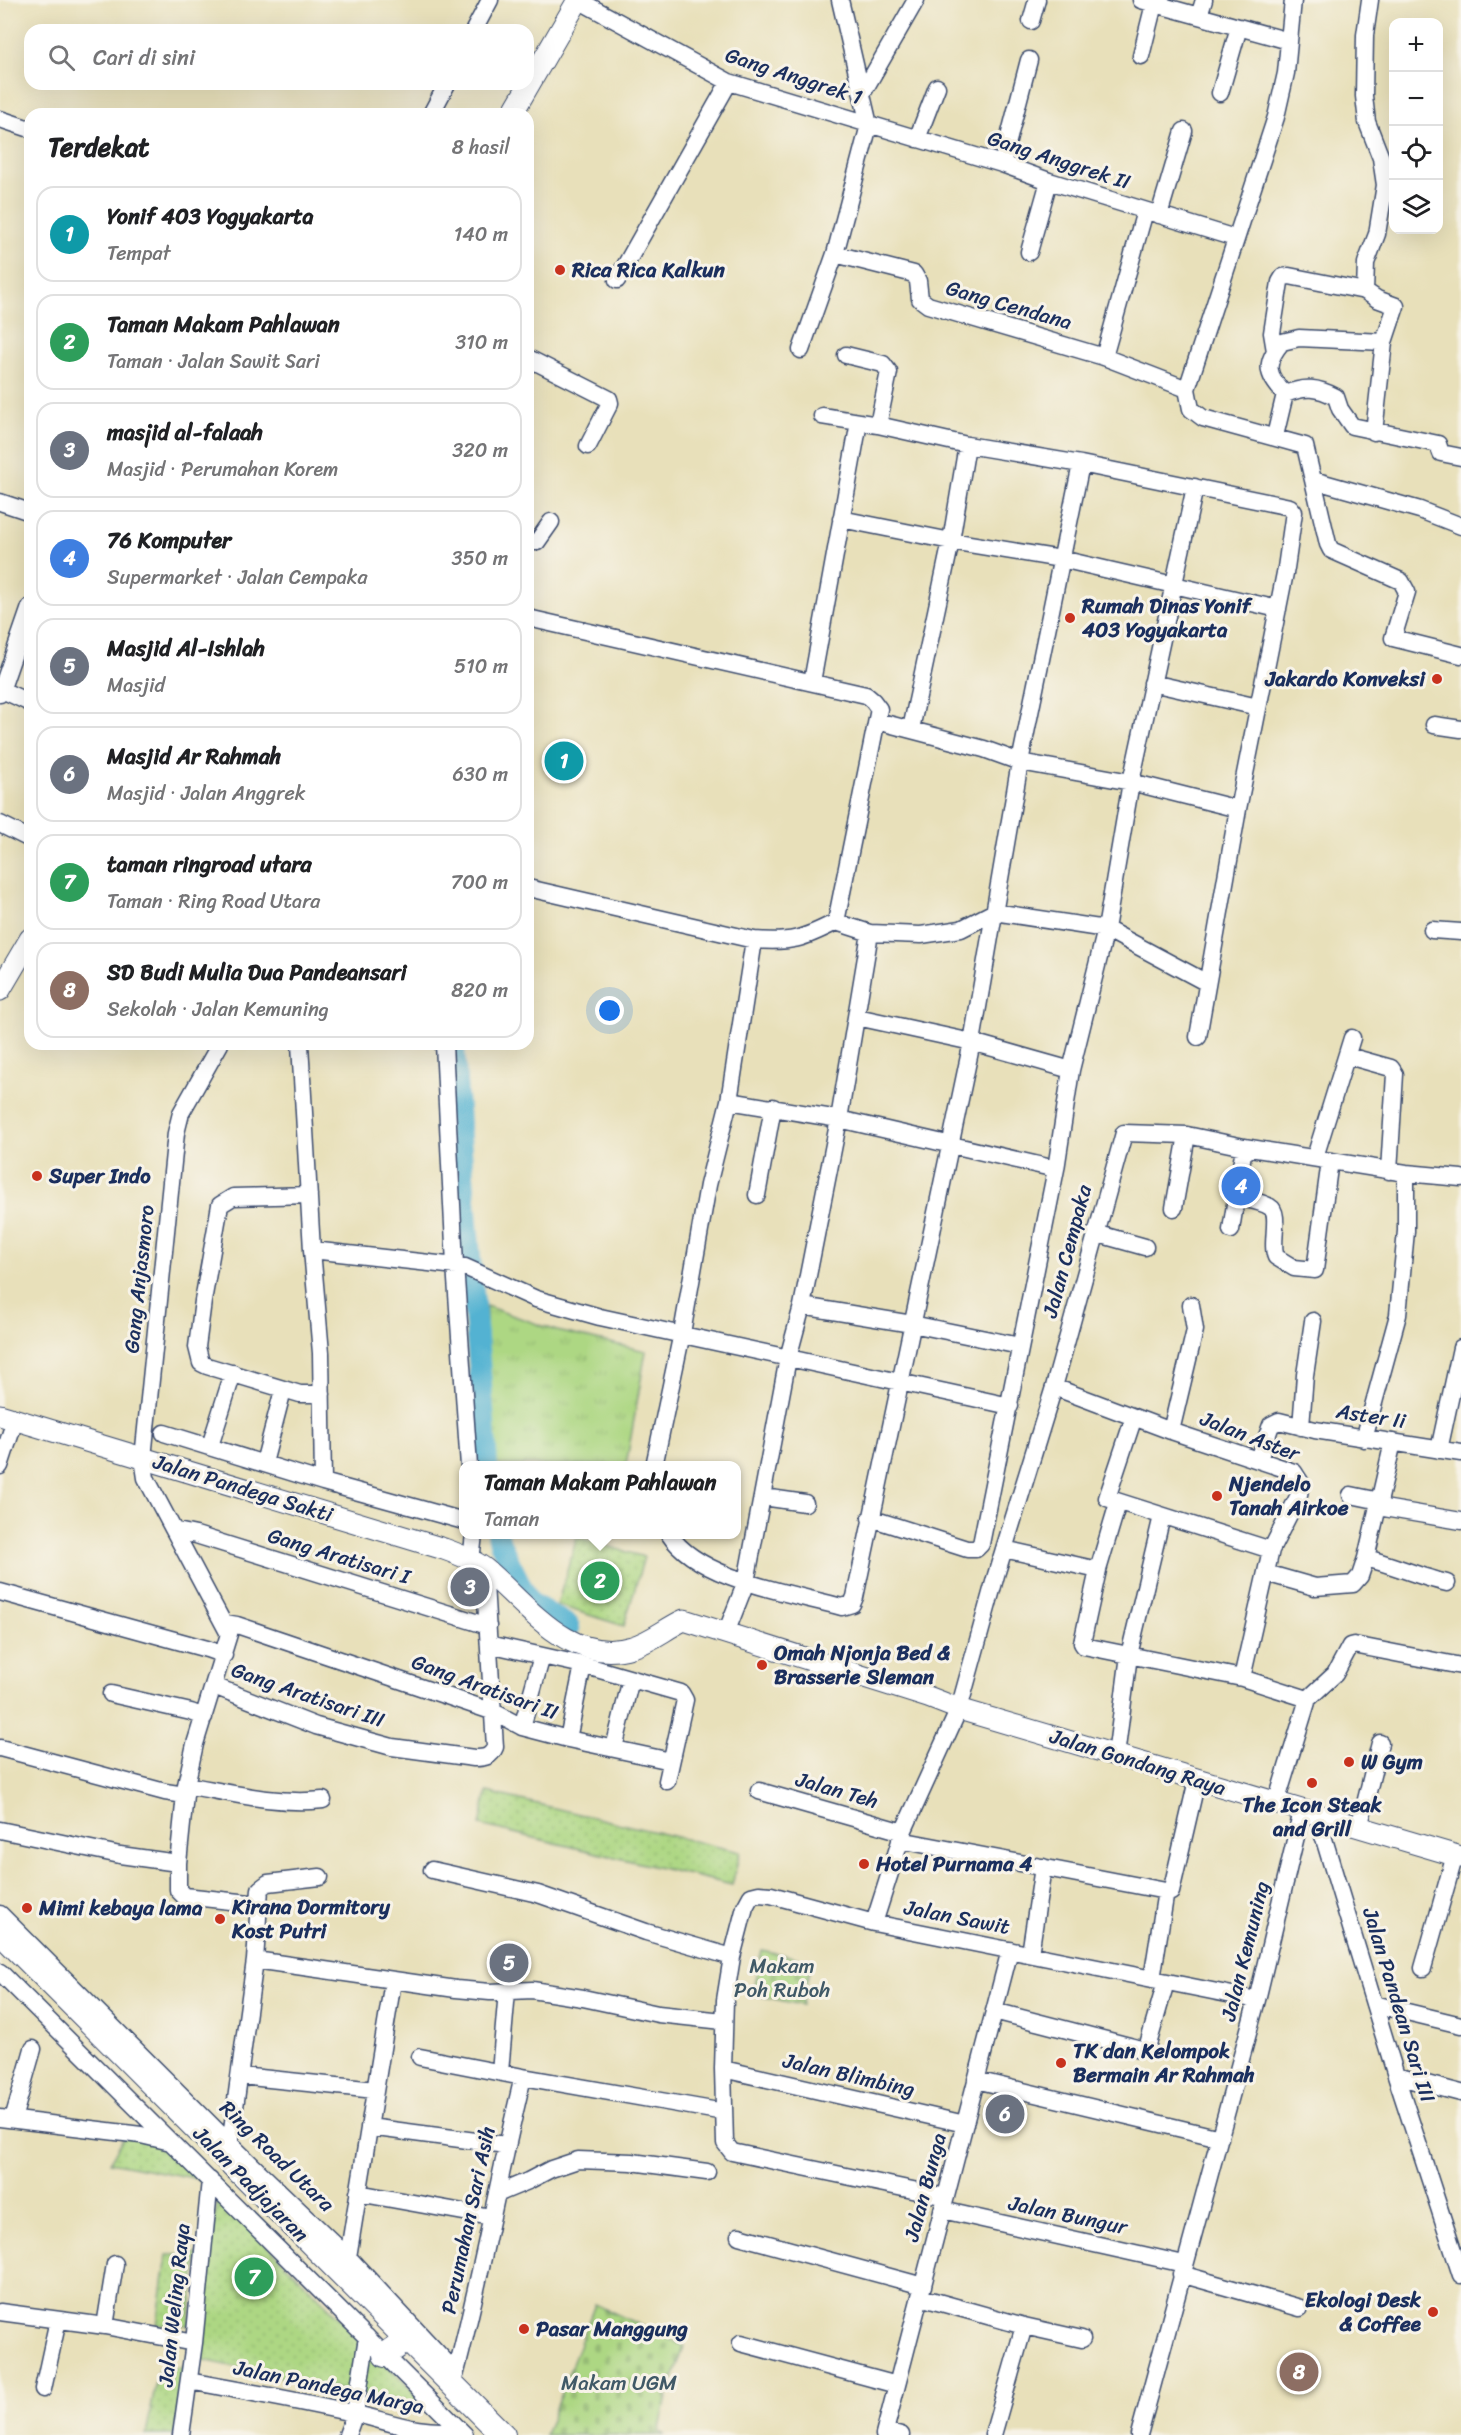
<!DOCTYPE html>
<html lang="id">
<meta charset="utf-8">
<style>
:root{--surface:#fff;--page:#f2f2f2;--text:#202124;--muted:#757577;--line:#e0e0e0;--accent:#7c3aed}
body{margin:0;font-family:Sriracha,sans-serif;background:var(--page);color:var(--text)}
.controls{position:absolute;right:18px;top:18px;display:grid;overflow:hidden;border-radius:12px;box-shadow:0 6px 24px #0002}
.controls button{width:54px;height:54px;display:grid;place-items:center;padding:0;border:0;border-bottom:2px solid var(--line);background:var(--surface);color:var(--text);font:30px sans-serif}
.you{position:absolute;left:610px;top:1011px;width:21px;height:21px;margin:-15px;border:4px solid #fff;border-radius:50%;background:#1a73e8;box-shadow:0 0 0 9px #1a73e833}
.badge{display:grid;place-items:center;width:39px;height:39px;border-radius:50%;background:var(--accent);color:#fff;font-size:20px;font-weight:700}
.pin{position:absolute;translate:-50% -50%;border:3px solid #fff;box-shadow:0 2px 6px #0006}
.popup{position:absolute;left:459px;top:1461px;width:282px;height:78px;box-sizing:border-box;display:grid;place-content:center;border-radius:12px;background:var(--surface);filter:drop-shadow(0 2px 4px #0005);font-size:20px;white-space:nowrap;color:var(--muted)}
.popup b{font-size:22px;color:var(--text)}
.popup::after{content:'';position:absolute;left:50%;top:100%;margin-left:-12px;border:12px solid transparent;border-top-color:var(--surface)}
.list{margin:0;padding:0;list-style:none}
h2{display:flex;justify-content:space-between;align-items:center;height:78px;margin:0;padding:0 24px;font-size:26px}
h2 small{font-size:20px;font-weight:400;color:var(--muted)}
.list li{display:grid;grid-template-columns:39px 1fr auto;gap:18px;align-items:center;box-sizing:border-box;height:96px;margin:0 12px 12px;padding:0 12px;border:2px solid var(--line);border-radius:18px}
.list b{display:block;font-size:22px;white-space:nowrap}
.list p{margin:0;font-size:20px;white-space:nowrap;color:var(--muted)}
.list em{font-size:20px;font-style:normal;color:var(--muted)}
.icon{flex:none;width:33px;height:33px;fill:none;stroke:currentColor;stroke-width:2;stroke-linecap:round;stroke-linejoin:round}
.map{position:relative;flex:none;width:1461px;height:2435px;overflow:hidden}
.search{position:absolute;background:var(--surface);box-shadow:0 6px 24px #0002;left:24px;top:24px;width:510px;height:66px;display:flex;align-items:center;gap:15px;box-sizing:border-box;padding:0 21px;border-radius:18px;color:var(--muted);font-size:22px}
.panel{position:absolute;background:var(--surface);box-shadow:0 6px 24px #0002;left:24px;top:108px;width:510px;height:942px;border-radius:18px}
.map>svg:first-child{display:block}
.grass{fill:url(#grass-tufts);stroke:#648370;stroke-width:1.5}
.cemetery{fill:url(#cemetery-stones);stroke:#648370;stroke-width:1.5}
.park{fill:url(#park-dots);stroke:#648370;stroke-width:1.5}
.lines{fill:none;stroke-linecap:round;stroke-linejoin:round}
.river{stroke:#53b2d2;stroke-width:22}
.minor-casing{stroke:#3a4a6c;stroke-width:19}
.major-casing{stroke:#3a4a6c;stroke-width:23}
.highway-casing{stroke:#3a4a6c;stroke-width:26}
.minor{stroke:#fff;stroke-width:16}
.major{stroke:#fff;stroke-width:21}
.highway{stroke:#fff;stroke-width:24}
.poi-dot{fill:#c8321e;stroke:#f7f3e8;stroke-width:2}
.labels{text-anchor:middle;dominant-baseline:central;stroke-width:6;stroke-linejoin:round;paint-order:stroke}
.street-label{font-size:21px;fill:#1b2f5e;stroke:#f7f3e8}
.poi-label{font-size:21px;font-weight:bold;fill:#1b2f5e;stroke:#f7f3e8;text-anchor:start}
.park-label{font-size:21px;fill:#405967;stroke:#f7f3e8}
</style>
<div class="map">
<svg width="1461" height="2435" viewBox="0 0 1461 2435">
<defs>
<pattern id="grass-tufts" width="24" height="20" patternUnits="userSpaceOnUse" patternTransform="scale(1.5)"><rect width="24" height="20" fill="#add783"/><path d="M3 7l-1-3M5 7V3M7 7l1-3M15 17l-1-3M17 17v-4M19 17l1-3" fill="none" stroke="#94b974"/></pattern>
<pattern id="cemetery-stones" width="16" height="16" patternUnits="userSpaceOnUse" patternTransform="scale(1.5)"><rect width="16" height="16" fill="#add783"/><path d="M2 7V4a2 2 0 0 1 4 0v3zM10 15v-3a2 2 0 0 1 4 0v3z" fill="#94b974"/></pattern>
<pattern id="park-dots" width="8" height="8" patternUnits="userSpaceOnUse" patternTransform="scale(1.5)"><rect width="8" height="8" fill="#add783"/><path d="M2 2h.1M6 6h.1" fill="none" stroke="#94b974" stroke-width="1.8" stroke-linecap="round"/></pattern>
</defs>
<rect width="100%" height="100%" fill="#f7f3e8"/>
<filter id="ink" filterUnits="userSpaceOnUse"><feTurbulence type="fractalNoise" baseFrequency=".0167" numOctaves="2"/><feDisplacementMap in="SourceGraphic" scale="12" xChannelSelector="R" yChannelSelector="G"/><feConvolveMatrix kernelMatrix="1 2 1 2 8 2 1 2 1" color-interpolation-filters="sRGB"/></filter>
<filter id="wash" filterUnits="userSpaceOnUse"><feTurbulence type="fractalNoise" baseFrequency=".008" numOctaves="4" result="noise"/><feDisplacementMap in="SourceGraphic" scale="24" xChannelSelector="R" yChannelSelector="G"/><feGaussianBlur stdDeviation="1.35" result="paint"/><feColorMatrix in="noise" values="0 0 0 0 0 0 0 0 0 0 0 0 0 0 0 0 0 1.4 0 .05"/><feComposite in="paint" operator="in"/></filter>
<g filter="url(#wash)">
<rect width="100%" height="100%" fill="#e8e0ba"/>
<path class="grass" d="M 486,1306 L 557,1331 L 646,1351 L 626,1465 L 487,1465 Z"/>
<path class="cemetery" d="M 762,1950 L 811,1961 L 802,2005 L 752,1994 Z
M 595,2304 L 684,2346 L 668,2393 L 659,2432 L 665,2435 L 545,2435 Z"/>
<path class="park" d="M 577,1537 L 644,1557 L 624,1626 L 557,1605 Z
M 487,1792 L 740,1852 L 732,1885 L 480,1825 Z
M 124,2137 L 164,2142 L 204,2180 L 110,2162 Z
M 218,2196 L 431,2409 L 198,2359 Z
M 198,2254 L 189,2325 L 157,2325 L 167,2255 Z
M 183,2367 L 175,2435 L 146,2435 L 158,2370 Z"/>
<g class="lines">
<path class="river" d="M 454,1044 C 461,1185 478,1325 487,1466
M 498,1534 L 500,1543 L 529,1602 L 569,1626"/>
</g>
</g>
<g filter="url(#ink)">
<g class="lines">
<defs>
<path id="minor" d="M 578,0 L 729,82 L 1002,164 L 1049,181 L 1235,238
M 1141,0 L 1289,41
M 1293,0 L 1286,73 L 1276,117 L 1187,389 L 1191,409 L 1203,418 L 1305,446 L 1328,544 L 1331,550 L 1401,581 L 1407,592 L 1393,638 L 1461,655
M 1370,0 L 1365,35 L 1364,96 L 1367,122 L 1381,158 L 1385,185 L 1377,234 L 1366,263 L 1365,291 L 1377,299 L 1396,306 L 1384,342 L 1374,432
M 1199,16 L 1204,0
M 1031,21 L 1037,0
M 474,30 L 490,0
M 1141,56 L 1154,4
M 1220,93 L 1239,27
M 862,94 L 916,0
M 431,114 L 447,84
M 0,119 L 30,129
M 917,139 L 937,87
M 1002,164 L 1029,60
M 1159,215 L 1184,131
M 1029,252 L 1049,181
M 835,254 L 914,274 L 918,281 L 920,299 L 928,305 L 1104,357 L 1187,389
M 617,280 L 729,82
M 801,350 L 835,254 L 869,125 L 840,0
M 1275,351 L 1272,333 L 1280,282 L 1283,277 L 1289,276 L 1365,291
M 846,355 L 883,364 L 889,372 L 878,425
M 1104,357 L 1145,211
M 528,358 L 609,399 L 610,403 L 588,446
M 1285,394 C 1305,386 1317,387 1336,397 L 1340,409 L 1352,426 L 1438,444 L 1441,453 L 1461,457
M 1285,394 C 1266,375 1264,363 1282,342 L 1299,338 L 1384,342
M 822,416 L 878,425 L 967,445 L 1081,464 L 1290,507 L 1294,512 L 1286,568 L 1238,809 L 1131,782 L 1020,762 L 1081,464
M 1275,436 L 1285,394
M 1313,480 L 1420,510 L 1461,526
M 1195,487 L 1131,782 L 1106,929 L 1207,983
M 0,502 L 30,512
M 841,519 L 951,541 L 1061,559 L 1278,609
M 528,542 L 537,542 L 551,522
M 528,618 L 866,695 L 873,701 L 879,709 L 836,922 C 803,939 791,943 754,940 L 528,888
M 812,682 L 859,422
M 1152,683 L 1258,707
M 2,690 L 30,703
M 0,694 L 30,607
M 1434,725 L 1461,729
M 911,729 L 951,541 L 967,445
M 0,824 L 30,839
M 836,922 L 870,933 L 921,935 L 961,929 L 994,912 L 1106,929 L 1071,1070 L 1056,1169 L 981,1544 L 976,1549 L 967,1549 L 870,1518
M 1432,930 L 1461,932
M 857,1017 L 972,1042 L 1071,1070
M 1198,1037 L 1238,809
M 220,1044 L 181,1113 L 176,1133 L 143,1458 L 146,1478 L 229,1634 L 195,1744 L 186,1785 L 178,1863 L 178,1890 L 184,1896 L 259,1904
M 300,1044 L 312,1250 L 321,1353 L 323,1482
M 444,1044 L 455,1265 L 469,1466
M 1348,1056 L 1391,1068 L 1395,1074 L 1389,1171
M 729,1101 L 839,1119 L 1056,1169
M 1315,1157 L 1352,1038
M 309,1195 L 233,1197 L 220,1205 L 203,1301 L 197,1347 L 201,1363 L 207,1366 L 300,1394 L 322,1394
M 757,1195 L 773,1107
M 1237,1197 C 1247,1200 1261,1201 1270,1207 C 1281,1213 1270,1244 1276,1257 L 1294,1268 L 1315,1270 L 1330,1161
M 1174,1208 L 1187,1135
M 1231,1230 L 1244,1147
M 1095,1233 L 1145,1247
M 312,1250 L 465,1267 L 536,1299 L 600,1317 L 1010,1406
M 802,1306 L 912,1324 L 1020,1346
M 1054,1387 L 1171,1431 L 1294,1472 L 1301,1483 L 1299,1495 L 1271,1550 L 1242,1678
M 1134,1417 L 1107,1498 L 1271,1550
M 1301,1427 L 1305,1375 L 1313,1321
M 1171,1431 L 1195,1330 L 1191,1305
M 164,1433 L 323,1482 L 464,1521
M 1364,1439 L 1398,1315 L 1406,1231 L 1406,1173
M 210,1446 L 233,1373
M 1439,1450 L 1461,1348
M 1259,1459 L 1271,1425 L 1279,1421 L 1315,1430 L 1461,1453
M 264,1463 L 283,1390
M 0,1466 L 15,1420
M 654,1466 L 682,1333 L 708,1185 L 729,1101 L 754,940
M 1351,1495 L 1380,1501
M 763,1497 L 805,1503
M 1118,1503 L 1098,1570 L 1082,1643 L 1084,1646 L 1242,1678 L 1308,1699
M 1378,1507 L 1461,1521
M 177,1531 L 196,1535 L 488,1626
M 669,1534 C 699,1580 791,1593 842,1607 L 852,1604 L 855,1597 L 972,1042 L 1020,762 L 984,749 L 877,721
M 1004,1549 L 1098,1570
M 1366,1558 C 1394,1565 1419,1577 1447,1583
M 471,1561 L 474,1534
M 1266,1573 L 1315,1587 L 1353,1584 L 1360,1576 L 1366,1558 L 1393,1442
M 0,1592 L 207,1649 L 224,1655
M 225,1623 L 237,1625 L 494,1712 L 522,1727 L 568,1739 L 671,1761
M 726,1633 L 746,1582 L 788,1358 L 802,1306 L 839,1119 L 870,933
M 489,1644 L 583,1665 L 681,1693 L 685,1700 L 667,1781
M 214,1686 L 316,1726 L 392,1747 L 474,1758 C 485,1758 491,1757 495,1747 L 484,1568
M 111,1694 L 191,1712 L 204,1717
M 522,1727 L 542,1656
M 568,1739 L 583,1665
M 0,1748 L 165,1792 L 185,1795
M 614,1748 L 631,1679
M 1116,1756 L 1129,1655 L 1162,1516
M 186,1785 C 231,1793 277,1805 323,1800
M 759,1791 L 903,1832
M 1276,1803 L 1308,1699 L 1335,1674 L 1350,1646 L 1354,1645 L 1461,1666
M 1317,1816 L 1396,2076 L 1461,2275
M 1359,1828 L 1380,1743
M 0,1830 L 120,1855 L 178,1863
M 900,1840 L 1171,1892 L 1197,1780
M 432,1870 L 538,1894 L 646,1932 L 732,1957
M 0,1914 L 230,2144 L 348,2257 L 446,2362
M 874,1923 L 903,1832 L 959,1709 L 996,1575 L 1054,1387 L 1124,1133 L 1187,1135 L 1244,1147 L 1406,1173 L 1461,1178
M 1030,1954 L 1043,1867
M 255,1960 L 456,1989 L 490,1992 L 532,1990 L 583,1998 L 658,2014 L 723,2021
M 1423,1968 L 1455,1855
M 0,1972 L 465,2435
M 1152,1979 L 1166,1891
M 1374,2004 L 1461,2025
M 994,2011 L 1141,2049 L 1147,2048 L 1166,1982
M 420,2057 L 523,2077 L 724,2112
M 723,2069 L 965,2124
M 500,2072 L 507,1991
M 241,2076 L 375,2090
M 1396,2076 L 1461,2093
M 976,2080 L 1220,2138
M 0,2118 L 141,2135 L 171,2142
M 13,2119 L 33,2049
M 369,2127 L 506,2145
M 230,2144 L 255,1960 L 260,1889 L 268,1883 L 320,1877
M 358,2193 L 491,2217
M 497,2194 L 528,2181 L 551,2169 L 578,2160 L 632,2162 L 707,2172
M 946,2197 L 732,2152 L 725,2143 L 723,2069 L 725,2000 L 732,1957 L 745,1907 L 751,1896 L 759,1894 L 771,1895 L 874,1923 L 1257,2000
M 942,2210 L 1184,2264
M 739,2236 L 923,2286
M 348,2257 L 393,1981
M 1181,2274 L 1300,2308
M 920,2297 L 1024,2326 L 1082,2339
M 0,2312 L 105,2326 L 194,2343
M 105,2326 L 115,2264
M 741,2343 L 897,2385
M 456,2372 C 482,2274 499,2175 523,2077
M 189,2381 C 242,2391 295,2400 348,2412 C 390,2421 416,2435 460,2430
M 43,2389 L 58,2320
M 885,2431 L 901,2435
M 181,2435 L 194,2343 L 210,2180
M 347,2435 L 355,2413 L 367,2337
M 884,2435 L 1010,1950
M 993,2435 L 1024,2326
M 1139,2435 L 1257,2000 L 1302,1811"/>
<path id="major" d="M 512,114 L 578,0
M 0,990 L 30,939
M 0,1415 L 444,1549 C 458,1554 474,1560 485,1569 C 527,1604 569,1666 632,1647 C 651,1642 666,1628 684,1620 L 928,1697 L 959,1709 L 1461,1857"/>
<path id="highway" d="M 0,1932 L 503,2435
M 385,2355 L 398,2346"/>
</defs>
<use href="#minor" class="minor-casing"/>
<use href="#major" class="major-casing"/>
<use href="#highway" class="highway-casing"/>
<use href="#minor" class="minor"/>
<use href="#major" class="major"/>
<use href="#highway" class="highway"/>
</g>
</g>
<g class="poi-dot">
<circle cx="560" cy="270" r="6"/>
<circle cx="1070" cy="618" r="6"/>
<circle cx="1437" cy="679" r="6"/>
<circle cx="37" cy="1176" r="6"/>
<circle cx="1217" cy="1496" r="6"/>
<circle cx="762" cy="1665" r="6"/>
<circle cx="1349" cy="1762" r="6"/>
<circle cx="1312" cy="1783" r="6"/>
<circle cx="864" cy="1864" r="6"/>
<circle cx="27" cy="1908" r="6"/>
<circle cx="220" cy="1919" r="6"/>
<circle cx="1061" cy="2063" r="6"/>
<circle cx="1433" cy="2312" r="6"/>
<circle cx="524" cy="2329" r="6"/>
</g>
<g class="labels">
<g class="street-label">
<text transform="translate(794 76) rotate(18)">Gang Anggrek 1</text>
<text transform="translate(1059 160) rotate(18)">Gang Anggrek II</text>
<text transform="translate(1009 305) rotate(16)">Gang Cendana</text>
<text transform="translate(1067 1251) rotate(-75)">Jalan Cempaka</text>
<text transform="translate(139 1279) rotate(-84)">Gang Anjasmoro</text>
<text transform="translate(1371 1416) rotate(9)">Aster Ii</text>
<text transform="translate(1250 1436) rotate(21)">Jalan Aster</text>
<text transform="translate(243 1488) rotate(17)">Jalan Pandega Sakti</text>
<text transform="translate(339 1556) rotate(17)">Gang Aratisari I</text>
<text transform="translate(485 1687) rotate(20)">Gang Aratisari II</text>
<text transform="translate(308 1695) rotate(19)">Gang Aratisari III</text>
<text transform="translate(1138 1762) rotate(17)">Jalan Gondang Raya</text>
<text transform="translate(837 1790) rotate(16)">Jalan Teh</text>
<text transform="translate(957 1917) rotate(11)">Jalan Sawit</text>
<text transform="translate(1245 1951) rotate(-76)">Jalan Kemuning</text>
<text transform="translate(1399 2005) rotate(73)">Jalan Pandean Sari III</text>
<text transform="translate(849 2075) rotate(13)">Jalan Blimbing</text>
<text transform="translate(277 2156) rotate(44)">Ring Road Utara</text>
<text transform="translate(251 2184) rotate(45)">Jalan Padjajaran</text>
<text transform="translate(925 2187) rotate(-75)">Jalan Bunga</text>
<text transform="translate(1068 2215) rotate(12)">Jalan Bungur</text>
<text transform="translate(468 2220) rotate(-78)">Perumahan Sari Asih</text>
<text transform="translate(174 2305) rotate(-84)">Jalan Weling Raya</text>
<text transform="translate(329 2387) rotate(12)">Jalan Pandega Marga</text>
</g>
<g class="poi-label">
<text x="572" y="270">Rica Rica Kalkun</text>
<text x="1082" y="606">Rumah Dinas Yonif<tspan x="1082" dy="24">403 Yogyakarta</tspan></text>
<text x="1425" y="679" text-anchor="end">Jakardo Konveksi</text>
<text x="49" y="1176">Super Indo</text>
<text x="1229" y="1484">Njendelo<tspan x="1229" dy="24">Tanah Airkoe</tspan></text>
<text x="774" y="1653">Omah Njonja Bed &amp;<tspan x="774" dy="24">Brasserie Sleman</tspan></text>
<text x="1361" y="1762">W Gym</text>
<text x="1312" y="1805" text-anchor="middle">The Icon Steak<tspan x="1312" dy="24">and Grill</tspan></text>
<text x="876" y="1864">Hotel Purnama 4</text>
<text x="232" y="1907">Kirana Dormitory<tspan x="232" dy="24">Kost Putri</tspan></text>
<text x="39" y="1908">Mimi kebaya lama</text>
<text x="1073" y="2051">TK dan Kelompok<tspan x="1073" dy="24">Bermain Ar Rahmah</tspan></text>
<text x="1421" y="2300" text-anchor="end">Ekologi Desk<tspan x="1421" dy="24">&amp; Coffee</tspan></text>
<text x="536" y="2329">Pasar Manggung</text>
</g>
<g class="park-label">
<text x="782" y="1966">Makam<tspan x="782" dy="24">Poh Ruboh</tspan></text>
<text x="619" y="2383">Makam UGM</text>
</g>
</g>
</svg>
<div class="controls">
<button>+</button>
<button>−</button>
<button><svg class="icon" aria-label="locate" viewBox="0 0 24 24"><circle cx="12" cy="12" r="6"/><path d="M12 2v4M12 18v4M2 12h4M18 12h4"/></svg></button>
<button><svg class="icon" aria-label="layers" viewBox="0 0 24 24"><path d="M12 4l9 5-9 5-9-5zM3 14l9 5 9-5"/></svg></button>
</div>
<div class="you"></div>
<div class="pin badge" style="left:564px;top:761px;background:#0f9aa8">1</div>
<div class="pin badge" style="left:600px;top:1581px;background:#2e9e5b">2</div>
<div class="popup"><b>Taman Makam Pahlawan</b>Taman</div>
<div class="pin badge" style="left:470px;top:1587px;background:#6b7280">3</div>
<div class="pin badge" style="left:1241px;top:1186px;background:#3f7fe0">4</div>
<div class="pin badge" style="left:509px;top:1963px;background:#6b7280">5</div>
<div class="pin badge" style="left:1005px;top:2114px;background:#6b7280">6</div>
<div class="pin badge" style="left:254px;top:2277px;background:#2e9e5b">7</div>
<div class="pin badge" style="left:1299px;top:2372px;background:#8d6e63">8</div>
<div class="search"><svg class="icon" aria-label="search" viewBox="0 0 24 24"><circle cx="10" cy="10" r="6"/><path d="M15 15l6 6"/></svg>Cari di sini</div>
<section class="panel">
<h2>Terdekat<small>8 hasil</small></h2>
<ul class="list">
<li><span class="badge" style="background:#0f9aa8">1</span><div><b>Yonif 403 Yogyakarta</b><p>Tempat</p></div><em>140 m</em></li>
<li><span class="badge" style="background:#2e9e5b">2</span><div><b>Taman Makam Pahlawan</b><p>Taman · Jalan Sawit Sari</p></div><em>310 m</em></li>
<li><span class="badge" style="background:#6b7280">3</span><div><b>masjid al-falaah</b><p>Masjid · Perumahan Korem</p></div><em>320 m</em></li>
<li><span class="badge" style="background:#3f7fe0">4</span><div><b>76 Komputer</b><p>Supermarket · Jalan Cempaka</p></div><em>350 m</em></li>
<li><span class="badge" style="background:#6b7280">5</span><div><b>Masjid Al-Ishlah</b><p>Masjid</p></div><em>510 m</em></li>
<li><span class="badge" style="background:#6b7280">6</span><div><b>Masjid Ar Rahmah</b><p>Masjid · Jalan Anggrek</p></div><em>630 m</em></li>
<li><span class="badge" style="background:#2e9e5b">7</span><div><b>taman ringroad utara</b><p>Taman · Ring Road Utara</p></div><em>700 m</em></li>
<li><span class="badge" style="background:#8d6e63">8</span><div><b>SD Budi Mulia Dua Pandeansari</b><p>Sekolah · Jalan Kemuning</p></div><em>820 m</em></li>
</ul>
</section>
</div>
